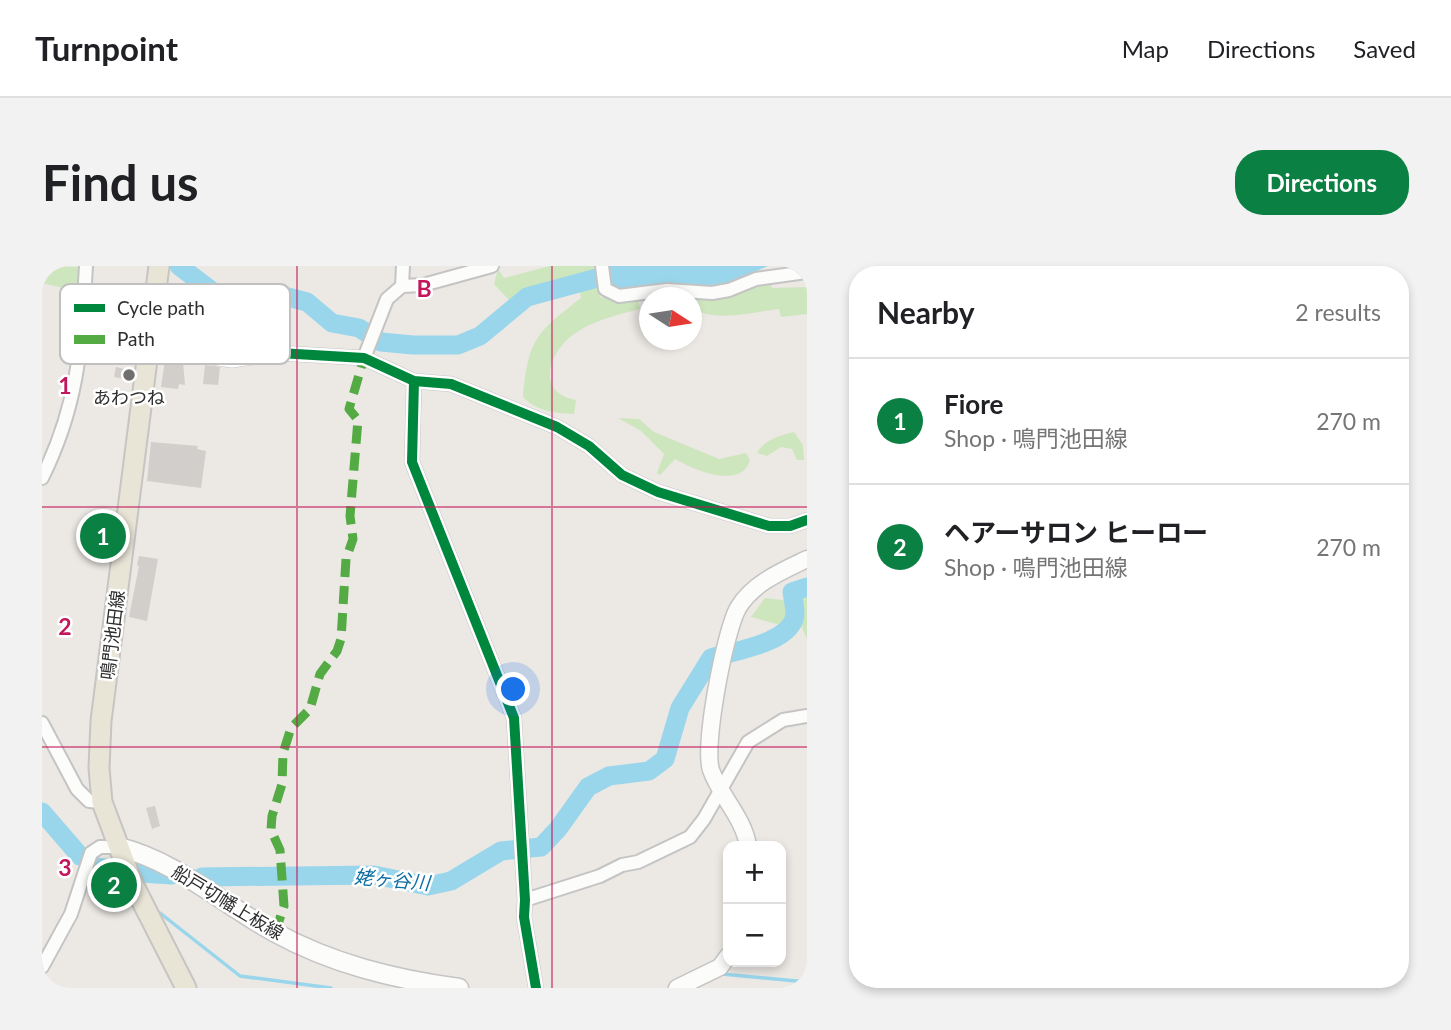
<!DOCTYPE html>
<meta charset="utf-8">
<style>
:root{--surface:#fff;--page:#f2f2f2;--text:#202124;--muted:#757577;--line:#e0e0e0;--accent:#0b8043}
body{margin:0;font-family:Lato,"Noto Sans JP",sans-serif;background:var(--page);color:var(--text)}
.controls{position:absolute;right:21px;bottom:21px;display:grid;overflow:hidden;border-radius:14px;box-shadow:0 4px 10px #0003}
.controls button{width:63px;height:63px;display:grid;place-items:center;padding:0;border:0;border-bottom:2px solid var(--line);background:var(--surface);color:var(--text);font:35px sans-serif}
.compass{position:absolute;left:597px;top:21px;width:63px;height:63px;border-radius:50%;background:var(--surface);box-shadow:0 4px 10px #0003;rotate:102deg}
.you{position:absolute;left:472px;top:424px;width:24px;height:24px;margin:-18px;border:5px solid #fff;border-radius:50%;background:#1a73e8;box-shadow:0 0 0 10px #1a73e833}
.badge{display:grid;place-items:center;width:46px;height:46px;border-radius:50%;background:var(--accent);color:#fff;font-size:23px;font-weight:700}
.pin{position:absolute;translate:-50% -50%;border:4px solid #fff;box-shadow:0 2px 7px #0006}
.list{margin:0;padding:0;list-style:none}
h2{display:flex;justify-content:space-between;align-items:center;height:91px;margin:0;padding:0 28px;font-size:30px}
h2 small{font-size:23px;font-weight:400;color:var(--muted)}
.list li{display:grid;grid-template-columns:46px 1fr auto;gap:21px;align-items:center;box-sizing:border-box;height:126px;padding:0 28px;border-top:2px solid var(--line)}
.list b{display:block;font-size:26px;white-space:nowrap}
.list p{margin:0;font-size:23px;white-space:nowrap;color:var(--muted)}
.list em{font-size:23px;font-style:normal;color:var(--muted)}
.map{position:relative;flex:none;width:765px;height:722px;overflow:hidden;border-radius:28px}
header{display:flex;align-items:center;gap:42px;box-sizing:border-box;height:98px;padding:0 35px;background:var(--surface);border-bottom:2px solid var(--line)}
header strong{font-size:33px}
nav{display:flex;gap:38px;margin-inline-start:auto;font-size:24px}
.intro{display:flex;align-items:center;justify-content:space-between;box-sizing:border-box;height:168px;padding:0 42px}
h1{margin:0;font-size:49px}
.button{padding:18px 32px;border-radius:28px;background:var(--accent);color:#fff;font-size:24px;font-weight:700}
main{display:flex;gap:42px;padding:0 42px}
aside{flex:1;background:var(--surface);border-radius:28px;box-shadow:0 4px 10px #0003}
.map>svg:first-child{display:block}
.green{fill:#cee6be}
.water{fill:#99d6ec}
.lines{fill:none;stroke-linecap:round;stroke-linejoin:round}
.stream{stroke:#99d6ec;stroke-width:3.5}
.river{stroke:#99d6ec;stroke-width:19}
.building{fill:#d1cecb}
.minor-casing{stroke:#c5c4c5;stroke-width:16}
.tertiary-casing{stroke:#c5c4c5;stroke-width:19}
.secondary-casing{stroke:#c5c4c5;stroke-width:21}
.primary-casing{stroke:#c6c5c4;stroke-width:23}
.minor{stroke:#fcfcfb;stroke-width:12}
.tertiary{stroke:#fcfcfb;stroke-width:16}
.secondary{stroke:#fcfcfb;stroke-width:18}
.primary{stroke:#e8e4d6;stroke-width:19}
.quiet{stroke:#54ab44;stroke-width:9;stroke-dasharray:18 9;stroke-linecap:butt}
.cycleway-casing{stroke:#fff;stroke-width:15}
.cycleway{stroke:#00873e;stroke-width:10}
.grid{fill:none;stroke:#c2185b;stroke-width:2;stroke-opacity:0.55}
.poi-dot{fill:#706f6e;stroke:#fff;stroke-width:2.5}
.labels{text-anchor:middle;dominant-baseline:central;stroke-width:5;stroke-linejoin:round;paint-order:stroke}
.poi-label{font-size:18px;fill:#2e2e2e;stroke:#fff}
.street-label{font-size:18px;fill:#2e2e2e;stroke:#fff}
.water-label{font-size:19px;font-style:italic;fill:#0d6fa3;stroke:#fff}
.key{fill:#fff;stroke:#c0c0c0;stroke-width:2}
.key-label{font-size:19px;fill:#2e2e2e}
.grid-label{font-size:23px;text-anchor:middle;font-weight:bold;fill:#c2185b;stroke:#fff;stroke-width:5;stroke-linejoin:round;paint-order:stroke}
</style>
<header>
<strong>Turnpoint</strong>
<nav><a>Map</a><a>Directions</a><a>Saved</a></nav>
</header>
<div class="intro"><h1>Find us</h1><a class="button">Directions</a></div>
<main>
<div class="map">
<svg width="765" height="722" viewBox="0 0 765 722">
<rect width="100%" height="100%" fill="#ece8e4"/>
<path class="green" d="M 0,0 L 39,1 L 38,26 L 0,17 Z
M 508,0 L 552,0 L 558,31 L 596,34 L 598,43 C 578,48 553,54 535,66 C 508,83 491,126 534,134 L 532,148 C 513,147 494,145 481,131 C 486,73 495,66 539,32 L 536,13 L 485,26 L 469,36 L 452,18 L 456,3 L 462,12 Z
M 728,16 L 730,22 L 765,21 L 765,48 L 739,51 L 737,43 C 712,46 672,57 650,42 L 650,32 L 639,31 L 636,28 C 654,31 671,34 689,29 C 702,25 713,18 728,16 Z
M 576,152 L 597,153 L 612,166 L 677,193 L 704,187 L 708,194 C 699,225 650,203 633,193 L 618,209 L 615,207 L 622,188 L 599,165 Z
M 752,166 L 761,179 L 762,194 L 755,194 L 750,183 L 739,181 L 725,190 L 715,187 C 722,174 739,169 752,166 Z
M 765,331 L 765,373 L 759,360 L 738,359 L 709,351 L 723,332 L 740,334 Z"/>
<path class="water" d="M 566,0 L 726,0 L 679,20 L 628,19 L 578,24 L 567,17 Z"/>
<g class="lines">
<path class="stream" d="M 101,608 L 103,612
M 118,647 L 198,710 L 289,722
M 680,708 L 765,716"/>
<path class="river" d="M 137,0 L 178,31 L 227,38 L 246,31 L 265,36 L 290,57 L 317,62 L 339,76 L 371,79 L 416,79 L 438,70 L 485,31 L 555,12
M 0,546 L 38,590
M 54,601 L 68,603
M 98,607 L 130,609
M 160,611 L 332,609 L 386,620 L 409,615 L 459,585 L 499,581 L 516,563 L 546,521 L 567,510 L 607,505 L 623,493 L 638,442 L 669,392 C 691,385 751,377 753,348 C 753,341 751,333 750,326 L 765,321"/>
</g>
<path class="building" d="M 123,94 L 141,96 L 143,119 L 137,118 L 136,123 L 119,121 Z
M 163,99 L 178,101 L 176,119 L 161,118 Z
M 74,101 L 91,105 L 89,114 L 72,111 Z
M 109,176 L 156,180 L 155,183 L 164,185 L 159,222 L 105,215 Z
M 51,259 L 71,265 L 69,282 L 46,274 Z
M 97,290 L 116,293 L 105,355 L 87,351 L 97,300 L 95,299 Z
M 113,540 L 118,560 L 110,563 L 104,542 Z
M 72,606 L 81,626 L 74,629 L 63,609 Z"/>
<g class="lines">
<defs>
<path id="minor" d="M 560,0 L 563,23 L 577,30 L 625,24 L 670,27 L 687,24 L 714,13 L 765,6
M 360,20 L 361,0
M 43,57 L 108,67
M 106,82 L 190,94 L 237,87 L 322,92 L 372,115 L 409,118 L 515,161 L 547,180 L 580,209 L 616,226 L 727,260 L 748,260 L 765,254
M 322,92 L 345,33 L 360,20 L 381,19 L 450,0
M 372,115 L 370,196 L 472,452 L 483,634 L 482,651 L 494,722
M 0,212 C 37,137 39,81 44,0
M 0,457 L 35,523 L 47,535 L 60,536
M 483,634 L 558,610 L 580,599 L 596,596 L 648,571 L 662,553 L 706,476 L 741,454 L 765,450
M 0,701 L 29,648 L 49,587 L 58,581 L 77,581"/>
<path id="tertiary" d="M 706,580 C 702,552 678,530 669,504 C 661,479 683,365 696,342 C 711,317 740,305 765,293
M 635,722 L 678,701 L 686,690"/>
<path id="secondary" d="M 77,581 C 136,596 180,638 232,666 C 290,698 352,713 417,722"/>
<path id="primary" d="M 117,0 L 59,455 L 57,502 L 60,536 L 90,616 L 144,722"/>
</defs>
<use href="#minor" class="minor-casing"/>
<use href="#tertiary" class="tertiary-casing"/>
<use href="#secondary" class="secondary-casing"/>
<use href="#primary" class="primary-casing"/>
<use href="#minor" class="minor"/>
<use href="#tertiary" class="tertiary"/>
<use href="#secondary" class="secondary"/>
<use href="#primary" class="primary"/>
<path class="quiet" d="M 233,667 L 242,640 L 238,584 L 229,564 L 230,550 L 240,518 L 241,487 L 249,462 L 268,443 L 278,408 L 295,385 L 299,373 L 304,293 L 311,273 L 308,250 L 316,154 L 307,143 L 322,92"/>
<defs>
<path id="cycleway" d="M 106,82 L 190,94 L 237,87 L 322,92 L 372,115 L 409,118 L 515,161 L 547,180 L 580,209 L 616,226 L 727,260 L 748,260 L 765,254
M 372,115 L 370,196 L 472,452 L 483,634 L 482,651 L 494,722"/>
</defs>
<use href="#cycleway" class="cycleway-casing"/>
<use href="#cycleway" class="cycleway"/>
</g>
<path class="grid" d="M 255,0 L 255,722M 510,0 L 510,722M 0,241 L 765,241M 0,481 L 765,481"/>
<circle class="poi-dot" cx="87" cy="109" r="7"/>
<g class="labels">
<g class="poi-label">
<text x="87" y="131">あわつね</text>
</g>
<g class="street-label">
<text transform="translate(70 369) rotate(-83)">鳴門池田線</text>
<text transform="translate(186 636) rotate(31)">船戸切幡上板線</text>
</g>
<g class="water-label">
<text transform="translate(350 613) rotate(5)">姥ヶ谷川</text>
</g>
</g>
<rect x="18" y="18" width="230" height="80" rx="10" class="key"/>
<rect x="32" y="38" width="31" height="8" fill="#00873e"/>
<rect x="32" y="69" width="31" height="9" fill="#54ab44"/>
<g class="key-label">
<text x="75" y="49">Cycle path</text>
<text x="75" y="80">Path</text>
</g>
<g class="grid-label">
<text x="382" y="31">B</text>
<text x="23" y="128">1</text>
<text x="23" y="369">2</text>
<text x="23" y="610">3</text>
</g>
</svg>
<div class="controls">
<button>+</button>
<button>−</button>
</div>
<svg class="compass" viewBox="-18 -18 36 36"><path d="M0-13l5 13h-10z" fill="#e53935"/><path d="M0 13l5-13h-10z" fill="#757577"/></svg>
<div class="you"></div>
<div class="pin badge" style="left:61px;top:270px">1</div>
<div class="pin badge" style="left:72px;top:619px">2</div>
</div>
<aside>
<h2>Nearby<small>2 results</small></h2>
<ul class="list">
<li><span class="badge">1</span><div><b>Fiore</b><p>Shop · 鳴門池田線</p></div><em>270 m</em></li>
<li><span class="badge">2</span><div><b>ヘアーサロン ヒーロー</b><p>Shop · 鳴門池田線</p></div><em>270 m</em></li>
</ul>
</aside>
</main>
